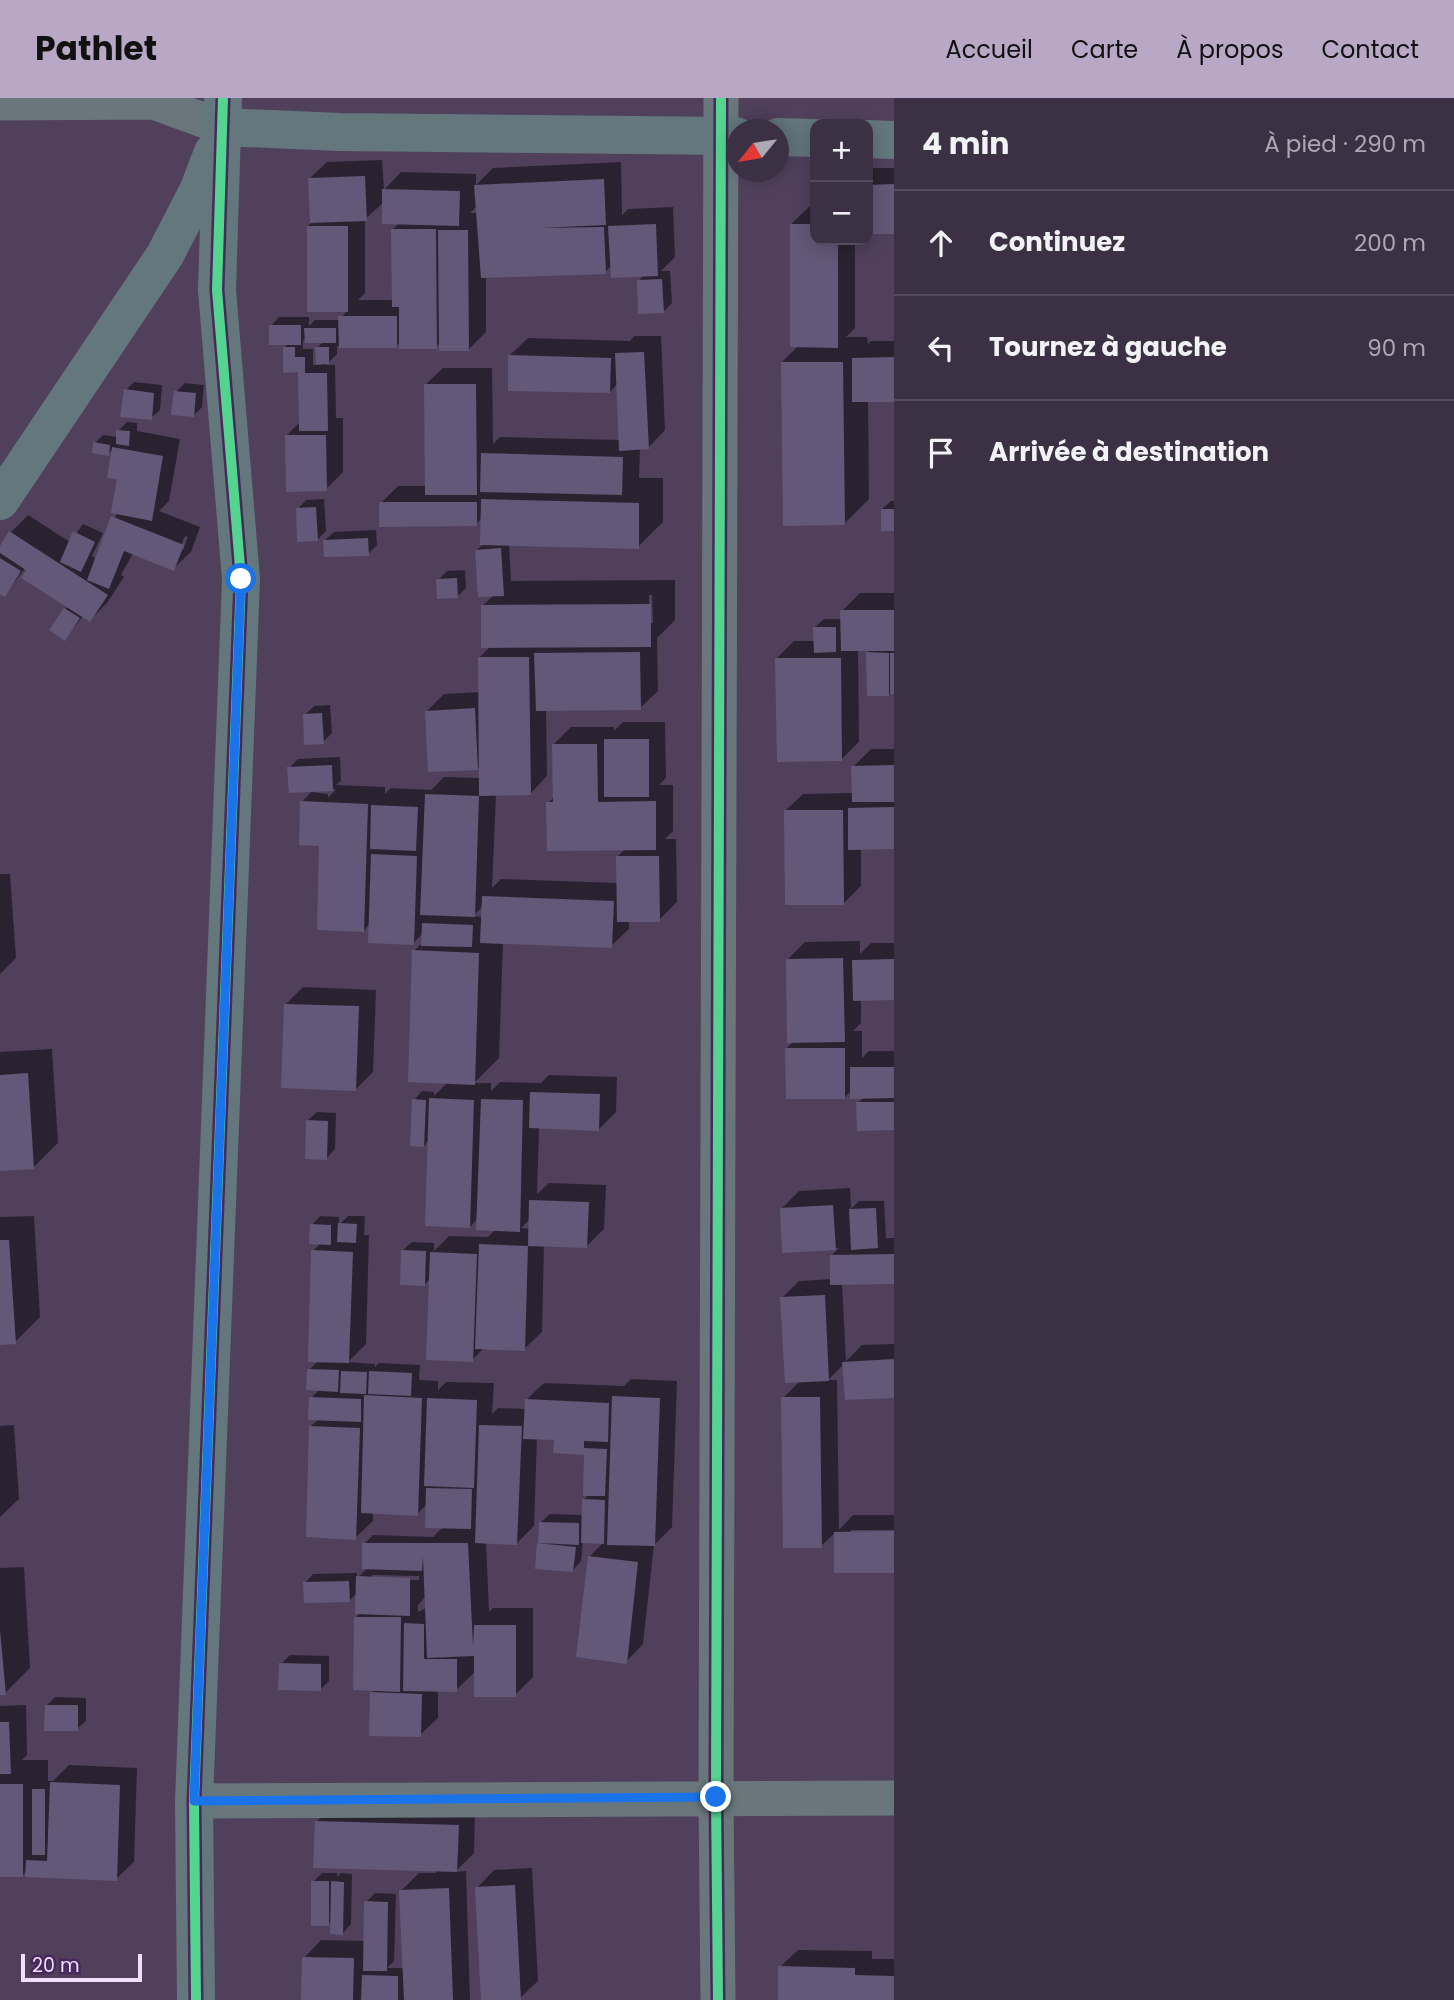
<!DOCTYPE html>
<html lang="fr">
<meta charset="utf-8">
<style>
:root{--surface:#3c3045;--page:#473c50;--text:#f1f3f6;--muted:#aca9b3;--line:#554b5e;--accent:#b9a7c6}
body{margin:0;font-family:Poppins,sans-serif;background:var(--page);color:var(--text)}
.controls{position:absolute;right:21px;top:21px;display:grid;overflow:hidden;border-radius:14px;box-shadow:0 4px 18px #0003}
.controls button{width:63px;height:63px;display:grid;place-items:center;padding:0;border:0;border-bottom:2px solid var(--line);background:var(--surface);color:var(--text);font:35px sans-serif}
.compass{position:absolute;left:726px;top:21px;width:63px;height:63px;border-radius:50%;background:var(--surface);box-shadow:0 4px 18px #0003;rotate:240deg}
.scale{position:absolute;left:21px;bottom:18px;width:121px;box-sizing:border-box;padding-left:7px;border:4px solid #f1dfff;border-top:0;font-size:19px;line-height:24px;white-space:nowrap;color:#f1dfff;-webkit-text-stroke:5px #48295c;paint-order:stroke}
.stop{position:absolute;width:21px;height:21px;margin:-16px;border:5px solid #1a73e8;border-radius:50%;background:#fff}
.stop.end{background:#1a73e8;border-color:#fff;box-shadow:0 2px 7px #0008}
.list{margin:0;padding:0;list-style:none}
h2{display:flex;justify-content:space-between;align-items:center;height:91px;margin:0;padding:0 28px;font-size:30px}
h2 small{font-size:23px;font-weight:400;color:var(--muted)}
.list li{display:grid;grid-template-columns:46px 1fr auto;gap:21px;align-items:center;box-sizing:border-box;height:105px;padding:0 28px;border-top:2px solid var(--line)}
.list b{display:block;font-size:26px;white-space:nowrap}
.list em{font-size:23px;font-style:normal;color:var(--muted)}
.icon{flex:none;width:38px;height:38px;fill:none;stroke:currentColor;stroke-width:2;stroke-linecap:round;stroke-linejoin:round}
.map{position:relative;flex:none;width:894px;height:1902px;overflow:hidden}
header{display:flex;align-items:center;gap:42px;box-sizing:border-box;height:98px;padding:0 35px;background:var(--accent);color:#111}
header strong{font-size:33px}
nav{display:flex;gap:38px;margin-inline-start:auto;font-size:24px}
main{display:flex}
aside{flex:1;background:var(--surface)}
.map>svg:first-child{display:block}
.shadow{fill:#0007;fill-rule:evenodd}
.building{fill:#645878}
.lines{fill:none;stroke-linecap:round;stroke-linejoin:round}
.street{stroke:#69777c;stroke-width:35}
.secondary{stroke:#63777d;stroke-width:38}
.cycleway-casing{stroke:#48295c;stroke-width:15}
.cycleway{stroke:#53d58f;stroke-width:10}
.route{stroke:#1a73e8;stroke-width:9}
</style>
<header>
<strong>Pathlet</strong>
<nav><a>Accueil</a><a>Carte</a><a>À propos</a><a>Contact</a></nav>
</header>
<main>
<div class="map">
<svg width="894" height="1902" viewBox="0 0 894 1902">
<rect width="100%" height="100%" fill="#50405c"/>
<path class="shadow" d="M 382,62 L 384,92 L 401,74 L 476,76 L 476,87 L 493,70 L 621,64 L 622,117 L 628,111 L 673,109 L 675,159 L 661,173 L 670,173 L 672,205 L 663,214 L 638,183 L 644,177 L 612,167 L 605,174 L 486,178 L 486,234 L 469,251 L 440,245 L 436,249 L 401,243 L 396,248 L 337,248 L 337,256 L 326,267 L 335,267 L 336,320 L 343,320 L 343,374 L 326,391 L 287,337 L 300,324 L 300,272 L 285,249 L 289,245 L 271,228 L 279,219 L 309,219 L 309,228 L 315,222 L 340,222 L 347,212 L 308,128 L 311,125 L 309,81 L 327,64 ZM 384,104 L 399,125 L 392,132 L 393,202 L 358,202 L 365,195 L 365,121 ZM 477,108 L 478,115 L 470,115 ZM 306,239 L 324,243 L 317,250 L 317,267 L 313,267 L 313,251 L 303,251 L 303,243 Z
M 868,70 L 894,70 L 894,134 L 868,135 Z
M 809,109 L 815,109 L 815,142 L 855,142 L 855,230 L 846,239 L 867,239 L 868,246 L 871,243 L 894,243 L 894,302 L 868,302 L 869,401 L 844,426 L 782,264 L 799,247 L 791,126 Z
M 634,238 L 661,238 L 665,332 L 648,350 L 640,350 L 639,380 L 663,380 L 663,424 L 638,449 L 509,446 L 511,483 L 675,482 L 675,522 L 657,540 L 658,593 L 640,610 L 546,611 L 547,678 L 530,696 L 496,696 L 492,790 L 501,781 L 618,785 L 618,758 L 625,751 L 548,705 L 554,699 L 553,647 L 571,629 L 614,629 L 614,633 L 623,624 L 665,624 L 666,680 L 659,687 L 673,687 L 673,733 L 665,741 L 676,741 L 677,804 L 659,822 L 629,822 L 629,831 L 611,848 L 503,844 L 499,960 L 474,985 L 491,985 L 491,993 L 500,984 L 541,985 L 549,977 L 617,979 L 616,1014 L 599,1031 L 539,1029 L 537,1096 L 549,1085 L 606,1087 L 604,1131 L 587,1148 L 544,1147 L 542,1234 L 524,1251 L 485,1249 L 472,1262 L 431,1180 L 425,1186 L 403,1152 L 412,1144 L 434,1145 L 434,1153 L 449,1138 L 488,1139 L 496,1131 L 478,1120 L 470,1129 L 429,1042 L 424,1048 L 414,1002 L 422,993 L 434,994 L 434,998 L 448,984 L 414,853 L 423,844 L 423,835 L 413,845 L 371,825 L 363,833 L 302,704 L 311,694 L 328,696 L 328,700 L 336,691 L 290,693 L 289,670 L 298,661 L 340,659 L 341,683 L 336,687 L 385,689 L 385,696 L 391,690 L 431,692 L 444,679 L 481,680 L 481,670 L 430,672 L 427,613 L 444,596 L 480,594 L 479,560 L 491,548 L 482,508 L 494,497 L 477,452 L 482,447 L 482,420 L 476,426 L 381,405 L 398,388 L 426,388 L 425,287 L 443,270 L 492,270 L 493,346 L 500,339 L 620,342 L 618,285 L 610,294 L 510,257 L 528,240 L 630,243 ZM 649,497 L 652,497 L 653,525 L 649,525 ZM 483,808 L 483,819 L 473,818 ZM 531,1121 L 530,1131 L 521,1130 L 526,1125 Z
M 134,284 L 162,287 L 160,312 L 151,320 L 126,292 Z
M 185,285 L 204,287 L 202,309 L 193,318 L 176,294 Z
M 127,324 L 137,325 L 137,333 L 180,341 L 169,403 L 159,413 L 200,429 L 191,454 L 173,471 L 133,455 L 121,477 L 124,479 L 107,505 L 90,522 L 83,518 L 65,541 L 65,511 L 68,508 L 28,472 L 25,470 L 5,497 L 0,494 L 0,451 L 11,434 L 28,417 L 70,444 L 83,426 L 103,435 L 92,458 L 96,461 L 117,415 L 119,380 L 113,351 L 108,356 L 95,345 L 103,337 L 118,339 L 118,333 ZM 185,438 L 188,439 L 183,452 L 179,452 Z
M 324,401 L 326,433 L 317,442 L 298,411 L 306,402 Z
M 891,403 L 894,403 L 894,431 L 883,431 L 882,411 Z
M 376,432 L 377,447 L 368,456 L 325,442 L 334,434 Z
M 465,472 L 466,490 L 457,499 L 438,482 L 447,473 Z
M 860,495 L 894,495 L 894,596 L 868,597 L 867,555 L 871,551 L 858,551 L 859,644 L 841,662 L 776,561 L 794,543 L 815,543 L 815,529 L 824,521 L 842,521 L 842,513 Z
M 330,607 L 332,635 L 323,644 L 305,617 L 314,608 Z
M 871,651 L 894,651 L 894,749 L 861,750 L 861,788 L 844,805 L 785,713 L 803,696 L 854,695 L 853,669 Z
M 0,776 L 10,776 L 16,860 L 0,876 Z
M 860,843 L 860,856 L 871,845 L 894,845 L 894,900 L 861,901 L 861,925 L 853,933 L 862,933 L 862,960 L 869,953 L 894,953 L 894,1031 L 859,1031 L 858,1005 L 864,999 L 852,992 L 845,999 L 786,951 L 794,943 L 788,861 L 805,844 Z
M 303,889 L 376,892 L 373,974 L 356,991 L 286,906 Z
M 52,951 L 58,1045 L 33,1070 L 0,1072 L 0,954 Z
M 317,1014 L 336,1015 L 335,1051 L 327,1060 L 308,1022 Z
M 850,1090 L 851,1111 L 859,1103 L 884,1103 L 886,1140 L 894,1140 L 894,1185 L 842,1185 L 846,1263 L 862,1247 L 894,1246 L 894,1298 L 846,1301 L 844,1266 L 828,1282 L 837,1282 L 839,1432 L 853,1417 L 894,1417 L 894,1432 L 851,1432 L 851,1435 L 894,1435 L 894,1473 L 836,1473 L 836,1434 L 821,1448 L 783,1300 L 800,1283 L 782,1200 L 799,1183 L 832,1181 L 832,1157 L 839,1150 L 784,1153 L 782,1110 L 799,1093 Z
M 34,1118 L 40,1219 L 15,1244 L 0,1245 L 0,1119 Z
M 320,1118 L 339,1119 L 339,1127 L 348,1118 L 365,1118 L 364,1137 L 369,1137 L 366,1246 L 348,1264 L 375,1266 L 375,1269 L 379,1265 L 420,1267 L 419,1282 L 438,1283 L 438,1292 L 446,1284 L 494,1285 L 492,1316 L 498,1310 L 526,1311 L 526,1302 L 544,1285 L 624,1288 L 631,1281 L 677,1283 L 672,1429 L 654,1447 L 643,1546 L 626,1564 L 589,1459 L 604,1444 L 583,1443 L 581,1463 L 573,1472 L 537,1469 L 541,1424 L 550,1416 L 583,1417 L 584,1402 L 589,1396 L 586,1352 L 555,1341 L 537,1340 L 534,1428 L 517,1445 L 486,1444 L 489,1514 L 493,1510 L 533,1510 L 533,1579 L 515,1597 L 476,1573 L 456,1592 L 438,1592 L 438,1620 L 420,1637 L 371,1595 L 375,1591 L 356,1519 L 361,1514 L 358,1494 L 349,1503 L 305,1485 L 313,1476 L 357,1475 L 357,1480 L 368,1470 L 364,1446 L 373,1437 L 433,1439 L 443,1429 L 427,1406 L 417,1416 L 373,1414 L 373,1423 L 355,1440 L 311,1328 L 319,1321 L 311,1300 L 320,1291 L 309,1272 L 318,1263 L 313,1153 L 321,1145 L 312,1127 ZM 372,1477 L 419,1478 L 419,1482 L 372,1481 ZM 426,1498 L 427,1509 L 418,1514 L 418,1507 Z
M 14,1327 L 19,1401 L 0,1419 L 0,1328 Z
M 24,1469 L 30,1570 L 5,1595 L 0,1595 L 0,1470 Z
M 290,1557 L 329,1558 L 329,1583 L 320,1592 L 281,1566 Z
M 55,1599 L 86,1600 L 86,1623 L 77,1631 L 46,1608 Z
M 26,1607 L 27,1657 L 22,1662 L 48,1662 L 48,1683 L 53,1683 L 69,1667 L 137,1670 L 134,1764 L 116,1781 L 27,1773 L 23,1777 L 0,1777 L 0,1608 Z
M 334,1707 L 475,1710 L 474,1755 L 455,1774 L 466,1773 L 470,1902 L 303,1902 L 304,1860 L 321,1842 L 366,1843 L 366,1804 L 375,1795 L 396,1796 L 394,1863 L 387,1870 L 405,1870 L 401,1793 L 419,1775 L 436,1775 L 436,1772 L 316,1724 Z
M 532,1770 L 538,1883 L 520,1900 L 477,1790 L 494,1772 Z
M 322,1775 L 337,1775 L 337,1779 L 341,1775 L 352,1776 L 351,1826 L 343,1835 L 332,1822 L 328,1827 L 313,1784 Z
M 798,1852 L 872,1853 L 872,1861 L 894,1861 L 894,1902 L 780,1902 L 780,1869 Z"/>
<path class="building" d="M 365,78 L 367,123 L 310,125 L 308,80 Z
M 604,81 L 606,127 L 538,130 L 604,129 L 606,176 L 481,180 L 474,87 Z
M 894,86 L 894,136 L 868,136 L 868,87 Z
M 382,91 L 460,93 L 459,128 L 382,126 Z
M 656,126 L 658,178 L 611,180 L 608,128 Z
M 790,126 L 815,126 L 815,142 L 838,142 L 838,250 L 790,249 Z
M 307,128 L 348,128 L 348,214 L 307,214 Z
M 391,131 L 436,131 L 437,251 L 399,251 L 399,209 L 392,209 Z
M 438,132 L 468,132 L 469,253 L 439,253 Z
M 662,181 L 664,215 L 638,216 L 637,182 Z
M 338,218 L 397,218 L 397,250 L 339,250 Z
M 269,227 L 301,227 L 301,247 L 269,247 Z
M 304,230 L 336,230 L 336,245 L 305,245 Z
M 283,249 L 295,249 L 295,259 L 305,259 L 305,275 L 327,275 L 328,333 L 299,333 L 298,274 L 283,275 Z
M 315,249 L 329,249 L 329,266 L 316,267 Z
M 644,254 L 649,351 L 619,353 L 615,255 Z
M 508,257 L 611,260 L 610,295 L 508,293 Z
M 894,259 L 894,304 L 852,304 L 852,260 Z
M 781,264 L 843,264 L 845,427 L 783,428 Z
M 424,286 L 476,286 L 477,397 L 425,397 Z
M 124,291 L 154,295 L 152,322 L 120,319 Z
M 174,293 L 196,295 L 194,319 L 171,317 Z
M 116,332 L 130,333 L 129,348 L 116,346 Z
M 285,337 L 326,337 L 327,393 L 286,394 Z
M 93,344 L 110,347 L 109,358 L 92,355 Z
M 112,349 L 163,358 L 152,423 L 111,415 L 117,381 L 107,380 Z
M 481,355 L 623,359 L 622,397 L 480,394 Z
M 481,401 L 639,405 L 639,451 L 480,447 Z
M 379,404 L 477,404 L 477,428 L 379,429 Z
M 316,409 L 318,443 L 297,444 L 296,410 Z
M 881,411 L 894,411 L 894,433 L 881,433 Z
M 111,418 L 184,447 L 174,473 L 124,453 L 109,491 L 87,482 Z
M 9,433 L 108,497 L 90,524 L 21,480 L 26,472 L 0,455 L 0,448 Z
M 73,433 L 95,444 L 81,474 L 60,464 Z
M 368,440 L 369,458 L 324,459 L 323,442 Z
M 501,450 L 504,498 L 478,499 L 475,452 Z
M 0,460 L 21,473 L 5,499 L 0,496 Z
M 457,480 L 458,500 L 437,501 L 436,481 Z
M 651,506 L 651,549 L 481,550 L 481,507 Z
M 64,510 L 80,520 L 65,543 L 49,532 Z
M 840,512 L 894,512 L 894,553 L 841,553 Z
M 813,529 L 836,529 L 836,554 L 814,555 Z
M 640,554 L 641,612 L 536,613 L 534,555 Z
M 866,554 L 889,555 L 889,598 L 867,598 Z
M 890,555 L 894,555 L 894,596 L 890,596 Z
M 478,559 L 529,559 L 531,697 L 479,698 Z
M 775,560 L 841,560 L 842,663 L 777,664 Z
M 475,610 L 478,672 L 428,674 L 425,613 Z
M 322,615 L 324,646 L 304,647 L 303,616 Z
M 604,641 L 649,641 L 649,699 L 604,699 Z
M 552,646 L 597,646 L 598,704 L 656,703 L 656,752 L 547,753 L 546,704 L 553,704 Z
M 332,667 L 333,693 L 289,695 L 287,669 Z
M 894,667 L 894,704 L 852,704 L 851,668 Z
M 425,696 L 479,698 L 475,819 L 420,817 Z
M 300,703 L 368,706 L 364,834 L 317,832 L 319,748 L 299,747 Z
M 371,707 L 418,709 L 416,753 L 370,751 Z
M 894,709 L 894,751 L 848,752 L 848,710 Z
M 784,712 L 843,712 L 844,807 L 785,807 Z
M 371,756 L 417,758 L 414,847 L 368,845 Z
M 616,758 L 659,758 L 660,824 L 617,824 Z
M 482,798 L 614,803 L 612,850 L 480,845 Z
M 422,825 L 473,827 L 472,849 L 421,848 Z
M 412,852 L 479,855 L 475,987 L 408,984 Z
M 843,860 L 845,944 L 787,945 L 786,861 Z
M 894,861 L 894,902 L 853,903 L 852,862 Z
M 284,906 L 359,908 L 356,993 L 281,990 Z
M 785,950 L 845,950 L 845,1001 L 786,1001 Z
M 850,969 L 894,969 L 894,1000 L 850,1001 Z
M 28,975 L 34,1071 L 0,1073 L 0,977 Z
M 530,994 L 600,996 L 599,1033 L 529,1030 Z
M 429,1000 L 474,1002 L 470,1130 L 425,1128 Z
M 412,1001 L 426,1002 L 424,1049 L 410,1048 Z
M 481,1001 L 523,1002 L 520,1134 L 476,1132 Z
M 856,1004 L 894,1004 L 894,1032 L 857,1033 Z
M 306,1022 L 328,1023 L 327,1062 L 305,1061 Z
M 529,1102 L 589,1104 L 587,1150 L 528,1148 Z
M 833,1107 L 836,1152 L 782,1155 L 780,1110 Z
M 876,1110 L 878,1150 L 851,1152 L 849,1111 Z
M 338,1125 L 357,1126 L 356,1145 L 337,1144 Z
M 310,1126 L 331,1127 L 331,1147 L 309,1146 Z
M 0,1142 L 9,1142 L 16,1246 L 0,1247 Z
M 479,1146 L 528,1148 L 525,1253 L 475,1251 Z
M 311,1152 L 353,1154 L 349,1265 L 308,1264 Z
M 401,1152 L 426,1153 L 425,1188 L 400,1187 Z
M 430,1154 L 477,1156 L 473,1264 L 426,1262 Z
M 894,1156 L 894,1186 L 830,1187 L 830,1157 Z
M 825,1197 L 829,1283 L 785,1285 L 780,1199 Z
M 894,1261 L 894,1300 L 845,1302 L 842,1264 Z
M 307,1271 L 339,1272 L 338,1294 L 306,1292 Z
M 341,1273 L 367,1274 L 366,1296 L 340,1295 Z
M 369,1273 L 412,1275 L 411,1298 L 368,1296 Z
M 364,1297 L 422,1300 L 418,1418 L 361,1415 Z
M 612,1298 L 660,1300 L 655,1448 L 607,1447 Z
M 309,1299 L 361,1301 L 361,1324 L 308,1322 Z
M 781,1299 L 820,1299 L 822,1450 L 783,1450 Z
M 427,1300 L 477,1302 L 474,1390 L 424,1388 Z
M 525,1301 L 609,1305 L 608,1344 L 584,1343 L 584,1350 L 607,1351 L 605,1398 L 583,1398 L 584,1357 L 553,1355 L 554,1342 L 523,1341 Z
M 479,1327 L 522,1328 L 517,1447 L 475,1445 Z
M 309,1328 L 360,1330 L 356,1442 L 306,1439 Z
M 426,1390 L 472,1391 L 471,1431 L 425,1430 Z
M 582,1401 L 605,1402 L 604,1446 L 581,1445 Z
M 539,1424 L 579,1425 L 579,1447 L 538,1445 Z
M 894,1433 L 894,1475 L 834,1475 L 834,1434 Z
M 362,1445 L 468,1445 L 473,1548 L 474,1527 L 516,1527 L 516,1599 L 474,1599 L 474,1558 L 427,1560 L 423,1459 L 422,1473 L 362,1471 Z
M 537,1445 L 576,1449 L 573,1474 L 535,1471 Z
M 588,1458 L 638,1464 L 627,1566 L 576,1559 Z
M 356,1478 L 410,1480 L 410,1518 L 355,1516 Z
M 349,1483 L 350,1504 L 304,1505 L 303,1484 Z
M 354,1519 L 401,1519 L 400,1594 L 353,1592 Z
M 404,1525 L 424,1526 L 424,1561 L 457,1561 L 457,1594 L 403,1593 Z
M 0,1532 L 6,1597 L 0,1597 Z
M 279,1565 L 321,1566 L 321,1593 L 278,1592 Z
M 370,1594 L 422,1596 L 421,1639 L 369,1638 Z
M 45,1607 L 78,1607 L 78,1633 L 44,1633 Z
M 0,1624 L 9,1624 L 11,1676 L 0,1676 Z
M 50,1684 L 120,1687 L 117,1783 L 25,1779 L 26,1762 L 47,1763 Z
M 0,1686 L 23,1686 L 23,1779 L 0,1779 Z
M 32,1691 L 45,1691 L 45,1757 L 32,1757 Z
M 315,1723 L 459,1727 L 457,1774 L 313,1770 Z
M 311,1783 L 329,1783 L 329,1828 L 311,1828 Z
M 331,1783 L 344,1784 L 343,1837 L 330,1836 Z
M 515,1787 L 521,1902 L 481,1902 L 475,1789 Z
M 449,1790 L 453,1902 L 404,1902 L 399,1792 Z
M 364,1803 L 388,1804 L 387,1873 L 363,1873 Z
M 302,1859 L 354,1860 L 353,1902 L 301,1902 Z
M 778,1868 L 855,1870 L 855,1877 L 894,1878 L 894,1902 L 778,1902 Z
M 362,1877 L 398,1878 L 398,1902 L 361,1902 Z"/>
<g class="lines">
<path class="street" d="M 0,5 L 154,4 L 222,29
M 194,1703 L 894,1700
M 718,1902 L 716,1699 L 721,0"/>
<path class="secondary" d="M 222,29 L 340,34 L 736,38
M 778,39 L 815,40
M 868,41 L 894,42
M 0,403 L 165,157 L 198,93 L 213,54
M 196,1902 L 194,1703 L 241,481 L 217,192 L 223,0"/>
<defs>
<path id="cycleway" d="M 196,1902 L 194,1703 L 241,481 L 217,192 L 223,0
M 718,1902 L 716,1699 L 721,0"/>
</defs>
<use href="#cycleway" class="cycleway-casing"/>
<use href="#cycleway" class="cycleway"/>
</g>
<g class="lines">
<path class="route" d="M 241,481 L 194,1703 L 716,1699"/>
</g>
</svg>
<div class="controls">
<button>+</button>
<button>−</button>
</div>
<svg class="compass" viewBox="-18 -18 36 36"><path d="M0-13l5 13h-10z" fill="#e53935"/><path d="M0 13l5-13h-10z" fill="#aca9b3"/></svg>
<div class="scale">20 m</div>
<div class="stop" style="left:241px;top:481px"></div>
<div class="stop end" style="left:716px;top:1699px"></div>
</div>
<aside>
<h2>4 min<small>À pied · 290 m</small></h2>
<ul class="list">
<li><svg class="icon" aria-label="ahead" viewBox="0 0 24 24"><path d="M12 20V5M6 11l6-6 6 6"/></svg><div><b>Continuez</b></div><em>200 m</em></li>
<li><svg class="icon" aria-label="left" viewBox="0 0 24 24"><path d="M17 20v-9H6M10 6l-5 5 5 5"/></svg><div><b>Tournez à gauche</b></div><em>90 m</em></li>
<li><svg class="icon" aria-label="arrive" viewBox="0 0 24 24"><path d="M6 21V4h12l-3 4 3 4H6"/></svg><div><b>Arrivée à destination</b></div></li>
</ul>
</aside>
</main>
